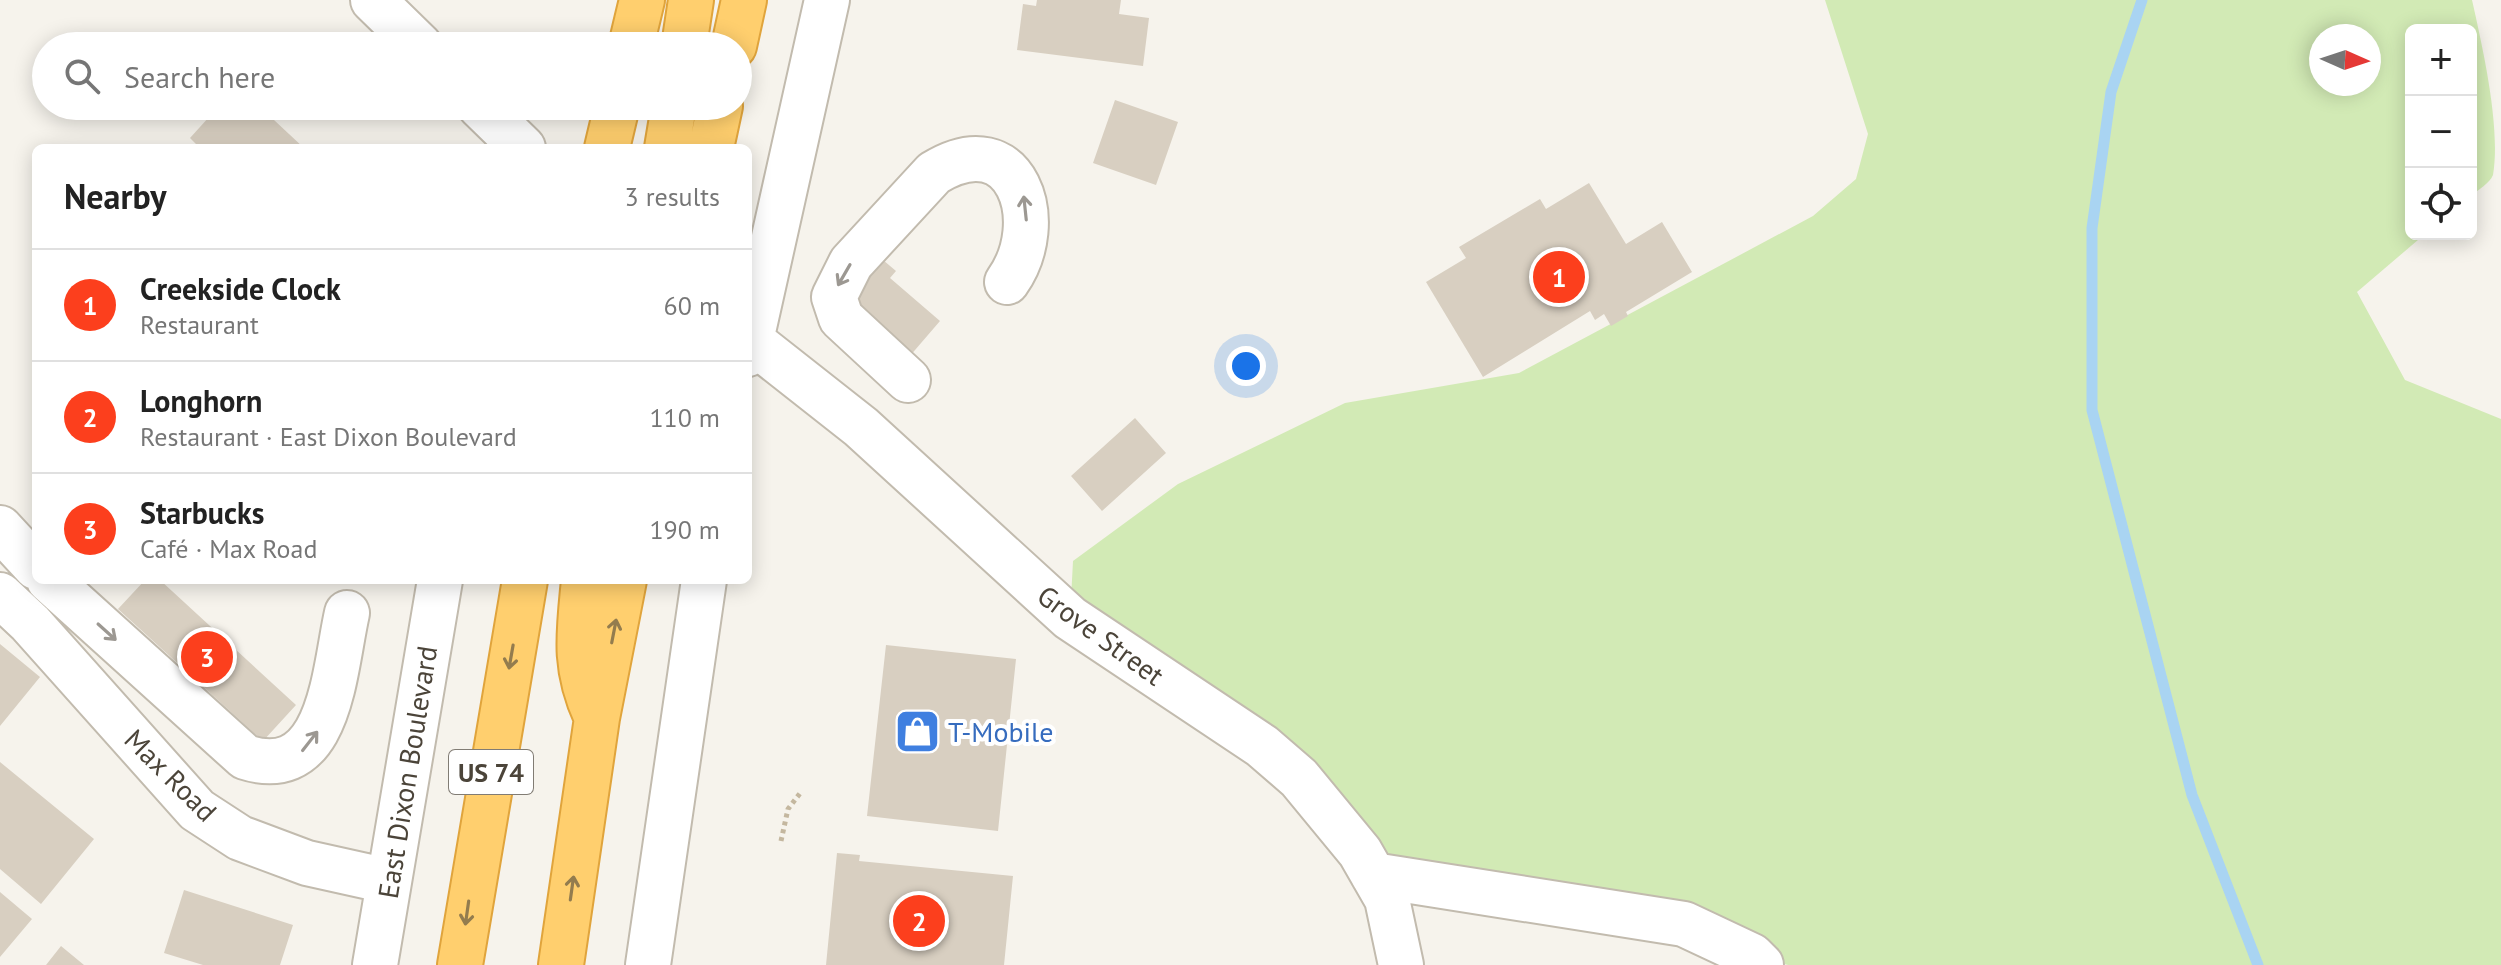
<!DOCTYPE html>
<meta charset="utf-8">
<style>
:root{--surface:#fff;--page:#f6f6f6;--text:#222;--muted:#767676;--line:#e0e0e0;--accent:#fc3f1d}
body{margin:0;font-family:"PT Sans",sans-serif;background:var(--page);color:var(--text)}
.controls{position:absolute;right:24px;top:24px;display:grid;overflow:hidden;border-radius:12px;box-shadow:0 4px 20px #0003}
.controls button{width:72px;height:72px;display:grid;place-items:center;padding:0;border:0;border-bottom:2px solid var(--line);background:var(--surface);color:var(--text);font:40px sans-serif}
.compass{position:absolute;left:2309px;top:24px;width:72px;height:72px;border-radius:50%;background:var(--surface);box-shadow:0 4px 20px #0003;rotate:93deg}
.you{position:absolute;left:1246px;top:366px;width:28px;height:28px;margin:-20px;border:6px solid #fff;border-radius:50%;background:#1a73e8;box-shadow:0 0 0 12px #1a73e833}
.badge{display:grid;place-items:center;width:52px;height:52px;border-radius:50%;background:var(--accent);color:#fff;font-size:26px;font-weight:700}
.pin{position:absolute;translate:-50% -50%;border:4px solid #fff;box-shadow:0 2px 8px #0006}
.list{margin:0;padding:0;list-style:none}
h2{display:flex;justify-content:space-between;align-items:center;height:104px;margin:0;padding:0 32px;font-size:34px}
h2 small{font-size:26px;font-weight:400;color:var(--muted)}
.list li{display:grid;grid-template-columns:52px 1fr auto;gap:24px;align-items:center;box-sizing:border-box;height:112px;padding:0 32px;border-top:2px solid var(--line)}
.list b{display:block;font-size:30px;white-space:nowrap}
.list p{margin:0;font-size:26px;white-space:nowrap;color:var(--muted)}
.list em{font-size:26px;font-style:normal;color:var(--muted)}
.icon{flex:none;width:44px;height:44px;fill:none;stroke:currentColor;stroke-width:2;stroke-linecap:round;stroke-linejoin:round}
.map{position:relative;flex:none;width:2501px;height:965px;overflow:hidden}
.search{position:absolute;background:var(--surface);box-shadow:0 4px 20px #0003;left:32px;top:32px;width:720px;height:88px;display:flex;align-items:center;gap:20px;box-sizing:border-box;padding:0 28px;border-radius:44px;color:var(--muted);font-size:30px}
.panel{position:absolute;background:var(--surface);box-shadow:0 4px 20px #0003;left:32px;top:144px;width:720px;height:440px;border-radius:12px}
.map>svg:first-child{display:block}
.green{fill:#d2eab5;fill-rule:evenodd}
.lines{fill:none;stroke-linecap:round;stroke-linejoin:round}
.stream{stroke:#a9d4f2;stroke-width:11}
.building{fill:#d8cfc1}
.minor-casing{stroke:#c2bbae;stroke-width:48}
.highway-casing{stroke:#e0a43c;stroke-width:48}
.path{stroke:#c4b79f;stroke-width:5;stroke-dasharray:4 4;stroke-linecap:butt}
.minor{stroke:#fff;stroke-width:44}
.highway{stroke:#ffcf6e;stroke-width:44}
.oneway{stroke:#9c9892}
.oneway2{stroke:#937c4e}
.labels{text-anchor:middle;dominant-baseline:central;stroke-width:8;stroke-linejoin:round;paint-order:stroke}
.shield{fill:#fff;stroke:#817c74;stroke-width:2}
.shield-label{font-size:26px;font-weight:bold;fill:#4b4439}
.street-label{font-size:28px;fill:#4b4439;stroke:#fff}
.shop-label{font-size:28px;fill:#366cbe;stroke:#fff;text-anchor:start}
</style>
<div class="map">
<svg width="2501" height="965" viewBox="0 0 2501 965">
<rect width="100%" height="100%" fill="#f6f3ec"/>
<path class="green" d="M 1825,0 L 2472,0 C 2483,49 2501,128 2493,175 C 2490,183 2478,190 2471,196 L 2471,30 L 2411,30 L 2411,234 L 2425,234 L 2357,292 L 2405,380 L 2501,419 L 2501,965 L 1788,965 L 1360,852 L 1070,618 L 1073,561 L 1178,484 L 1345,403 L 1519,373 L 1813,216 L 1856,179 L 1868,134 ZM 2321,36 L 2369,36 L 2369,84 L 2321,84 Z"/>
<g class="lines">
<path class="stream" d="M 2142,0 L 2111,92 L 2092,228 L 2092,410 L 2192,795 L 2258,965"/>
</g>
<path class="building" d="M 1037,0 L 1121,0 L 1119,14 L 1149,18 L 1143,66 L 1017,50 L 1023,4 L 1036,6 Z
M 1115,100 L 1178,122 L 1156,185 L 1093,163 Z
M 219,106 L 259,106 L 304,148 L 200,148 L 190,138 Z
M 1589,183 L 1626,244 L 1662,222 L 1692,272 L 1626,312 L 1628,316 L 1611,326 L 1604,314 L 1595,320 L 1590,311 L 1483,377 L 1426,282 L 1466,258 L 1459,247 L 1540,199 L 1546,209 Z
M 883,260 L 896,271 L 890,278 L 940,321 L 909,357 L 844,300 Z
M 1135,418 L 1166,453 L 1102,511 L 1071,476 Z
M 145,580 L 160,580 L 296,705 L 263,741 L 118,609 Z
M 0,644 L 40,677 L 0,726 Z
M 886,645 L 1016,659 L 998,831 L 867,816 Z
M 0,762 L 94,839 L 41,904 L 0,869 Z
M 837,853 L 860,855 L 859,861 L 1013,876 L 1004,965 L 826,965 Z
M 184,890 L 293,925 L 280,965 L 203,965 L 164,953 Z
M 0,892 L 32,919 L 0,957 Z
M 61,946 L 84,965 L 46,965 Z"/>
<g class="lines">
<defs>
<path id="minor" d="M 373,0 L 420,46
M 480,106 L 523,148
M 748,338 L 861,427 L 1070,618 L 1262,746 L 1299,778 L 1360,852 L 1387,899 L 1401,965
M 748,354 L 827,0
M 908,380 L 841,318 L 834,297 L 851,263 L 934,173 C 1017,122 1050,222 1007,282
M 0,528 L 36,567
M 49,580 L 245,757 C 331,785 334,670 347,613
M 0,595 L 30,623 L 197,810 L 240,838 L 307,863 L 388,881
M 1373,875 L 1684,924 L 1752,956 L 1761,965
M 375,965 L 440,580
M 648,965 L 704,580"/>
<path id="highway" d="M 631,46 L 642,0
M 684,46 L 691,0
M 734,46 L 744,0
M 607,148 L 617,106
M 667,148 L 674,106
M 711,148 L 720,106
M 584,580 C 579,633 573,666 596,716
M 460,965 L 525,580
M 561,965 L 597,718 L 624,580"/>
</defs>
<use href="#minor" class="minor-casing"/>
<use href="#highway" class="highway-casing"/>
<path class="path" d="M 781,841 L 788,809 L 801,792"/>
<use href="#minor" class="minor"/>
<use href="#highway" class="highway"/>
</g>
<defs><path id="oneway-shaft" d="M-6 0H5M1.5-3L5.5 0L1.5 3" fill="none" stroke-width="1.6" stroke-linecap="round" stroke-linejoin="round" transform="scale(2)"/></defs>
<g class="oneway">
<use href="#oneway-shaft" transform="translate(1025 208) rotate(-96)"/>
<use href="#oneway-shaft" transform="translate(844 275) rotate(120)"/>
<use href="#oneway-shaft" transform="translate(107 632) rotate(42)"/>
<use href="#oneway-shaft" transform="translate(310 741) rotate(-52)"/>
</g>
<g class="oneway2">
<use href="#oneway-shaft" transform="translate(614 631) rotate(-79)"/>
<use href="#oneway-shaft" transform="translate(511 657) rotate(100)"/>
<use href="#oneway-shaft" transform="translate(572 888) rotate(-82)"/>
<use href="#oneway-shaft" transform="translate(467 913) rotate(98)"/>
</g>
<defs>
<symbol id="shop-square" viewBox="-11 -11 22 22"><rect x="-9" y="-9" width="18" height="18" rx="4" fill="#3f7fe0" stroke="#fff"/><path d="M-5-2.5h2.3a2.7 3.5 0 0 1 5.4 0H5L5.5 6h-11ZM-1.5-2.5h3a1.5 2.3 0 0 0-3 0Z" fill="#fff"/></symbol>
</defs>
<g fill-rule="evenodd">
<use href="#shop-square" x="892" y="706" width="51" height="51"/>
</g>
<g class="labels">
<rect class="shield" x="449" y="750" width="84" height="44" rx="6"/>
<g class="shield-label">
<text x="491" y="772">US 74</text>
</g>
<g class="street-label">
<text transform="translate(1101 635) rotate(36)">Grove Street</text>
<text transform="translate(407 772) rotate(-81)">East Dixon Boulevard</text>
<text transform="translate(171 775) rotate(45)">Max Road</text>
</g>
<g class="shop-label">
<text x="948" y="731">T-Mobile</text>
</g>
</g>
</svg>
<div class="controls">
<button>+</button>
<button>−</button>
<button><svg class="icon" aria-label="locate" viewBox="0 0 24 24"><circle cx="12" cy="12" r="6"/><path d="M12 2v4M12 18v4M2 12h4M18 12h4"/></svg></button>
</div>
<svg class="compass" viewBox="-18 -18 36 36"><path d="M0-13l5 13h-10z" fill="#e53935"/><path d="M0 13l5-13h-10z" fill="#767676"/></svg>
<div class="you"></div>
<div class="pin badge" style="left:1559px;top:277px">1</div>
<div class="pin badge" style="left:919px;top:921px">2</div>
<div class="pin badge" style="left:207px;top:657px">3</div>
<div class="search"><svg class="icon" aria-label="search" viewBox="0 0 24 24"><circle cx="10" cy="10" r="6"/><path d="M15 15l6 6"/></svg>Search here</div>
<section class="panel">
<h2>Nearby<small>3 results</small></h2>
<ul class="list">
<li><span class="badge">1</span><div><b>Creekside Clock</b><p>Restaurant</p></div><em>60 m</em></li>
<li><span class="badge">2</span><div><b>Longhorn</b><p>Restaurant · East Dixon Boulevard</p></div><em>110 m</em></li>
<li><span class="badge">3</span><div><b>Starbucks</b><p>Café · Max Road</p></div><em>190 m</em></li>
</ul>
</section>
</div>
